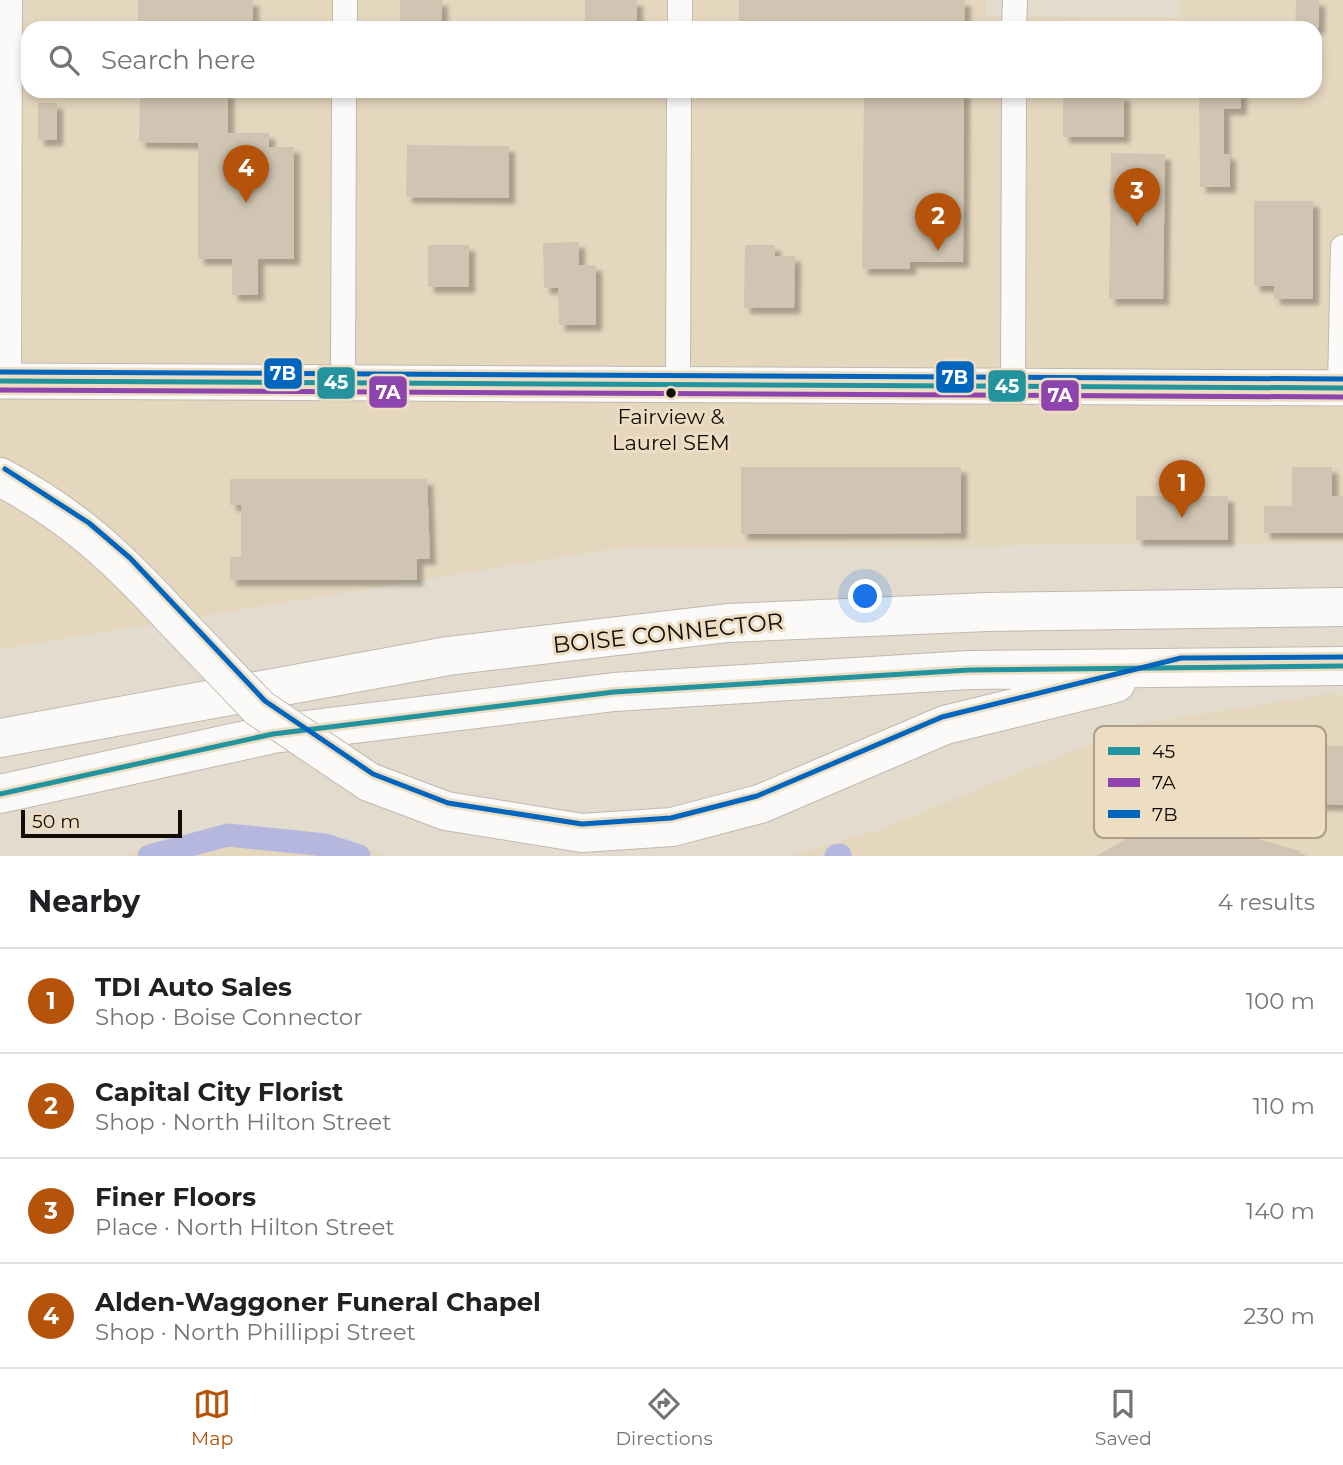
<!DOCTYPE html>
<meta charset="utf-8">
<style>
:root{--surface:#fff;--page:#f2f2f2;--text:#202124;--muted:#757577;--line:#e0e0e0;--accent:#b45309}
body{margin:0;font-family:Montserrat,sans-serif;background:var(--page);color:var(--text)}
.scale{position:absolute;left:21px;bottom:18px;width:161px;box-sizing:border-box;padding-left:7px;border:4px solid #120c05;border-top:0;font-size:19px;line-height:24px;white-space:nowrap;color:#120c05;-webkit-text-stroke:5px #edddc3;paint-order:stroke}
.you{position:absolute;left:866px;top:597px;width:24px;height:24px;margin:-18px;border:5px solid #fff;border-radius:50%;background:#1a73e8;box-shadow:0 0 0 10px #1a73e833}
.badge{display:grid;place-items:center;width:46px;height:46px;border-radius:50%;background:var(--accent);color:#fff;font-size:23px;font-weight:700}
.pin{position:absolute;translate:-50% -58px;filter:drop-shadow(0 2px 4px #0008)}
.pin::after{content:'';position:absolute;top:37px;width:24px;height:21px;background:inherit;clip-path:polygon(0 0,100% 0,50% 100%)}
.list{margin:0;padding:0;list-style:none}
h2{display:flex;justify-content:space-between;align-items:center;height:91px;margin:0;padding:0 28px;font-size:30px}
h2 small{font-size:23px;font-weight:400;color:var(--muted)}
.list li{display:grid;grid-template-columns:46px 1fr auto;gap:21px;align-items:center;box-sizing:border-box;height:105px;padding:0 28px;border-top:2px solid var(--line)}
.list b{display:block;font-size:26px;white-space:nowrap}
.list p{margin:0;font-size:23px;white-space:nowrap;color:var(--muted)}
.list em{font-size:23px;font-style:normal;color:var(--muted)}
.icon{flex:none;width:38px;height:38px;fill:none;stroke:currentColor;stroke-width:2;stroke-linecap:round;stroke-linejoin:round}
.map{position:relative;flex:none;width:1343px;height:856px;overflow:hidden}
.search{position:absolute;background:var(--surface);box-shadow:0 4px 10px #0003;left:21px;right:21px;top:21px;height:77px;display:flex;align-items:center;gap:18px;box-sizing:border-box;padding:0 24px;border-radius:21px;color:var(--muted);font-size:26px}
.sheet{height:511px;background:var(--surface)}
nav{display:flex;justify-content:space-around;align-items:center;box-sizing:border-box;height:98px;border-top:2px solid var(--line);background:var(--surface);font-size:19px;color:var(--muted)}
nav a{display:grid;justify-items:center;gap:4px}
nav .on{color:var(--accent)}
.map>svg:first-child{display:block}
.built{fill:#e5d6be;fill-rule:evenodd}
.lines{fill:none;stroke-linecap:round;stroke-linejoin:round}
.canal{stroke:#b5b7df;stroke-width:23}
.building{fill:#d0c5b2;filter:url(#shadow)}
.minor-casing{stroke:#c0b9b0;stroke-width:26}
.secondary-casing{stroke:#c0b9b0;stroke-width:37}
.motorway-casing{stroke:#c0b9b0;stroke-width:40}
.minor{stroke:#fbfaf8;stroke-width:24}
.secondary{stroke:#fbfaf8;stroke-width:35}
.motorway{stroke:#fbfaf8;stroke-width:38}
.motorway-bridge-casing{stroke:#c0b9b0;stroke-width:40;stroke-linecap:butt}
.motorway-bridge{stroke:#fbfaf8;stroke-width:38}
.bus-1-casing{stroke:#edddc3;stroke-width:10}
.bus-2-casing{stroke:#edddc3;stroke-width:10}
.bus-3-casing{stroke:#edddc3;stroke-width:10}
.bus-1{stroke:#23939d;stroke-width:5}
.bus-2{stroke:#8e44ad;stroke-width:5}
.bus-3{stroke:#0065bd;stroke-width:5}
.bus-dot{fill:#120c05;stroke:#edddc3;stroke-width:2.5}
.labels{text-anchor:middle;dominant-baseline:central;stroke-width:6;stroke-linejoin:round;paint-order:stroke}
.bus-label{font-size:21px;fill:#120c05;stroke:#edddc3}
.street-label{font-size:23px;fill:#120c05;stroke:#edddc3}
.key{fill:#edddc3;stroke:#ab9e8a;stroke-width:2}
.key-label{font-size:19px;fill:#120c05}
.line-badge{stroke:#edddc3;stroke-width:2.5}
.badge-label{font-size:19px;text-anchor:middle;font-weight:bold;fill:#fff}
</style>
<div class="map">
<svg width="1343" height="856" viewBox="0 0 1343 856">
<defs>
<filter id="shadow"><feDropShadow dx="6" dy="6" stdDeviation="2" flood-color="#0004"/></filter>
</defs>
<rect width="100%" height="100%" fill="#e3dbcd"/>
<path class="built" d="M 0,0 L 986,0 L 986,16 L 1180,18 L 1180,0 L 1343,0 L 1343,543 L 619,548 L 0,649 ZM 28,28 L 1315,28 L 1315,91 L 28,91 Z
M 1326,694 L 1343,695 L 1343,856 L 790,856 L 876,831 L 1139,724 Z
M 218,827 L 325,835 L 391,856 L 120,856 Z"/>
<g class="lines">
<path class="canal" d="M 149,856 L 228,835 L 325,845 L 359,856
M 836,856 L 840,855"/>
</g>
<path class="building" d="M 138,0 L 253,0 L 253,28 L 138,28 Z
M 400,0 L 442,0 L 442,28 L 400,28 Z
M 585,0 L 637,0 L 637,28 L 585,28 Z
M 739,0 L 965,0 L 964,28 L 739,28 Z
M 1296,0 L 1319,0 L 1319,28 L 1295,28 Z
M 140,91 L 228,91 L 228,133 L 269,133 L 269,147 L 294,147 L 294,259 L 258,259 L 258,295 L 232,295 L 232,259 L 198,259 L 198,143 L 139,142 Z
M 864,91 L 964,91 L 963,262 L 910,262 L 910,269 L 862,269 Z
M 1199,91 L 1241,91 L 1241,109 L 1224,109 L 1224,154 L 1230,154 L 1230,187 L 1200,187 Z
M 1063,95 L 1124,95 L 1124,137 L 1063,137 Z
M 38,103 L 57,103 L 57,140 L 38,140 Z
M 407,145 L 509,146 L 509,198 L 406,197 Z
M 1111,153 L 1165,154 L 1163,299 L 1109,299 Z
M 1254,201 L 1313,201 L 1313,299 L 1274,299 L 1274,286 L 1254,286 Z
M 579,242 L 579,265 L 596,265 L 596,325 L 559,325 L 558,288 L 544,288 L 543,243 Z
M 428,245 L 469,245 L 469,287 L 428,287 Z
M 745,245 L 775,245 L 775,256 L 795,256 L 794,308 L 744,308 Z
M 741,467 L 961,467 L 961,533 L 741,534 Z
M 1292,467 L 1332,467 L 1332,496 L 1343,496 L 1343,533 L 1264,533 L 1264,506 L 1292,506 Z
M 230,479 L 427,479 L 430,559 L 417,559 L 417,580 L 230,580 L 230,557 L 241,557 L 241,505 L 230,505 Z
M 1136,496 L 1228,496 L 1228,540 L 1136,540 Z
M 1284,745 L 1343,746 L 1343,805 L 1314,804 L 1314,789 L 1300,789 L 1300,775 L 1284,775 Z
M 1170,814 L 1300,851 L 1299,856 L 1096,856 Z"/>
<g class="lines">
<defs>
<path id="minor" d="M 345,28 L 345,0
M 680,28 L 680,0
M 1014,28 L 1015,0
M 9,381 L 10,0
M 343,383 L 344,91
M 678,384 L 679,91
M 1013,386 L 1014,91
M 1340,388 L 1343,247"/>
<path id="secondary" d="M 0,381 L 1343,388"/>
<path id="motorway" d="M 0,477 C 71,514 118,558 171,616
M 0,738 L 448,656 L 728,623 L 988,612 L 1343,607
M 369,782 L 446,811 L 582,833 L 672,827 L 760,804 L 945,725 L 1116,683
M 0,794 L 273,734 L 614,692 L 969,670 L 1343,666"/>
</defs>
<use href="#minor" class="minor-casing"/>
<use href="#secondary" class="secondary-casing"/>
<use href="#motorway" class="motorway-casing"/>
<use href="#minor" class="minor"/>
<use href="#secondary" class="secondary"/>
<use href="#motorway" class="motorway"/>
<defs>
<path id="motorway-bridge" d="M 171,616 L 259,708 L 369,782"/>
</defs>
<use href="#motorway-bridge" class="motorway-bridge-casing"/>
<use href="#motorway-bridge" class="motorway-bridge"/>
<defs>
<path id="bus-1" d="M 0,381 L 1343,388
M 0,794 L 273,734 L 614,692 L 969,670 L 1343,666"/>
<path id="bus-2" d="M 0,390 L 1343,397"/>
<path id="bus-3" d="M 0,372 L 1343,379
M 5,469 L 89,523 L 130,558 L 265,701 L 373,774 L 448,803 L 582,824 L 671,818 L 757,796 L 942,717 L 1181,658 L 1343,657"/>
</defs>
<use href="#bus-1" class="bus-1-casing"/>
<use href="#bus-2" class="bus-2-casing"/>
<use href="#bus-3" class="bus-3-casing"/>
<use href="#bus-1" class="bus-1"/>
<use href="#bus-2" class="bus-2"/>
<use href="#bus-3" class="bus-3"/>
</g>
<circle class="bus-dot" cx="671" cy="393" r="6"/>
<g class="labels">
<g class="bus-label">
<text x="671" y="416">Fairview &amp;<tspan x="671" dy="26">Laurel SEM</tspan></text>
</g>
<g class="street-label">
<text transform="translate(668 633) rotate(-6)">BOISE CONNECTOR</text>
</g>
</g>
<rect x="1094" y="726" width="232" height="112" rx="10" class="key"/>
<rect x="1108" y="747" width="32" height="8" fill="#23939d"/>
<rect x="1108" y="778" width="32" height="9" fill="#8e44ad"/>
<rect x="1108" y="810" width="32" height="8" fill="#0065bd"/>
<g class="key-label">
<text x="1152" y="758">45</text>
<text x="1152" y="789">7A</text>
<text x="1152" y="821">7B</text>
</g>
<g class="line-badge">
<rect x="263" y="357" width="40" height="33" rx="7" fill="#0065bd"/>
<rect x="935" y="360" width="40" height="34" rx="7" fill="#0065bd"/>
<rect x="316" y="366" width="40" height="34" rx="7" fill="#23939d"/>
<rect x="987" y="369" width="40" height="34" rx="7" fill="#23939d"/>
<rect x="368" y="375" width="40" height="34" rx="7" fill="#8e44ad"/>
<rect x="1040" y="379" width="40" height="33" rx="7" fill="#8e44ad"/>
</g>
<g class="badge-label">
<text x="283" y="380">7B</text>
<text x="955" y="384">7B</text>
<text x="336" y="389">45</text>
<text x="1007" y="393">45</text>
<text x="388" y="399">7A</text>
<text x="1060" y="402">7A</text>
</g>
</svg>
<div class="scale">50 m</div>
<div class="you"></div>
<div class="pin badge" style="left:1182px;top:518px">1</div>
<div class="pin badge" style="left:938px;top:251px">2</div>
<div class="pin badge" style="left:1137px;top:226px">3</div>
<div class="pin badge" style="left:246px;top:203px">4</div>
<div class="search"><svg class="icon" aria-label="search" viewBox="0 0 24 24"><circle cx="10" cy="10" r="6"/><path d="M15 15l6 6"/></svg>Search here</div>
</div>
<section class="sheet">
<h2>Nearby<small>4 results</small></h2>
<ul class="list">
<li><span class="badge">1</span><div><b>TDI Auto Sales</b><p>Shop · Boise Connector</p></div><em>100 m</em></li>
<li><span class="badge">2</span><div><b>Capital City Florist</b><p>Shop · North Hilton Street</p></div><em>110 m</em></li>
<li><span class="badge">3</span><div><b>Finer Floors</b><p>Place · North Hilton Street</p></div><em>140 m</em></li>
<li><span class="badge">4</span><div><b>Alden-Waggoner Funeral Chapel</b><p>Shop · North Phillippi Street</p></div><em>230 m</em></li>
</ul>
</section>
<nav>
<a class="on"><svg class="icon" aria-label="map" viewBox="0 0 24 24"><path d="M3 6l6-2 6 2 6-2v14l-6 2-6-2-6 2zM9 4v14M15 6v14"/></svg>Map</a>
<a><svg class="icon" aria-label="directions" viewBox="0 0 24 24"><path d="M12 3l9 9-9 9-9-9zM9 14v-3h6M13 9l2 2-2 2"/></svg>Directions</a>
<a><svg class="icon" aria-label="saved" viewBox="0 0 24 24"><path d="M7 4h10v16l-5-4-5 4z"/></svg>Saved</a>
</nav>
